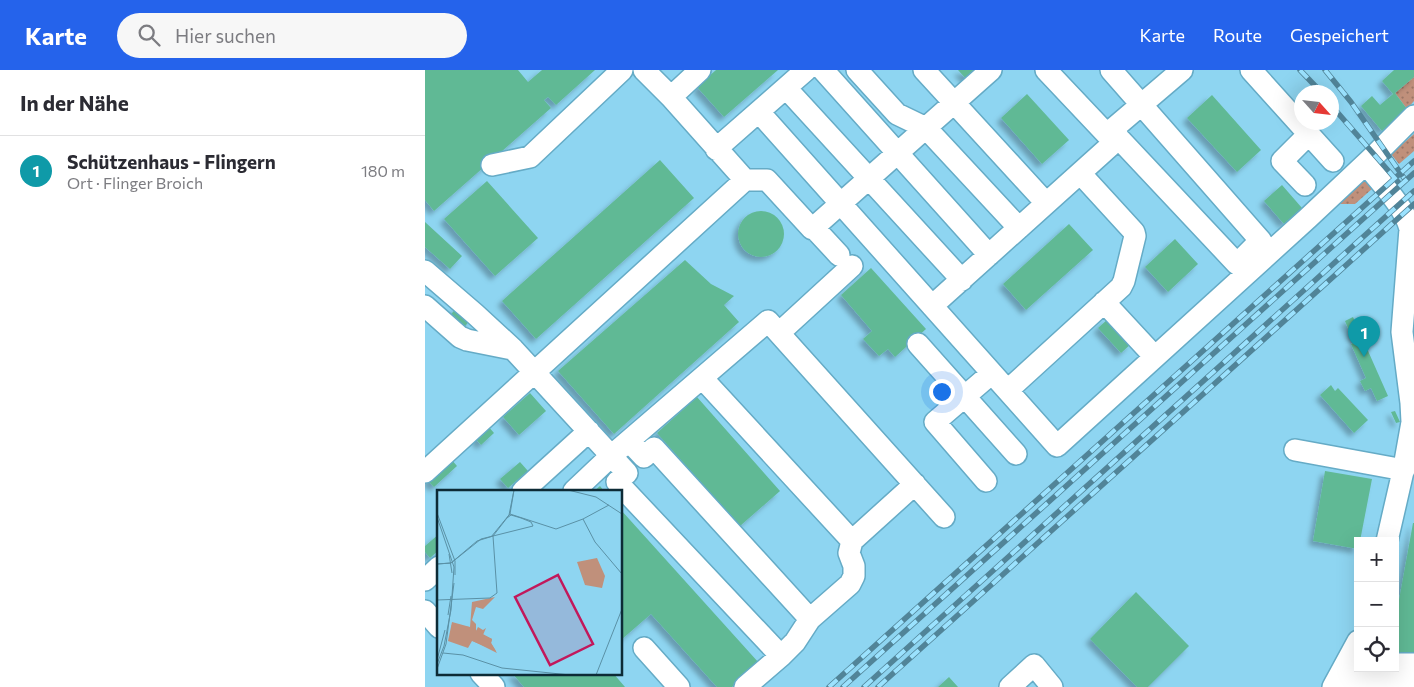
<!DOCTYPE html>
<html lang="de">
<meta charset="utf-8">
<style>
:root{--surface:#fff;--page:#f7f7f7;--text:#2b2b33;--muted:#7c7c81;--line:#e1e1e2;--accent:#2563eb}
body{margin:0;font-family:Commissioner,sans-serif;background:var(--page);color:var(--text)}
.controls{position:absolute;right:15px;bottom:15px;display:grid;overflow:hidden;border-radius:0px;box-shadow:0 5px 20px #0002}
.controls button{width:45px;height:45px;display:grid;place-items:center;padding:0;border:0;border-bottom:1px solid var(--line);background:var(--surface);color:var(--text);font:25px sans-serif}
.compass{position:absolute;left:869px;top:15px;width:45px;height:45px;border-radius:50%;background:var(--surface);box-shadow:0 5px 20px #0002;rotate:117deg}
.you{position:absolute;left:516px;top:321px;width:18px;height:18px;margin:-12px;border:4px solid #fff;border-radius:50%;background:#1a73e8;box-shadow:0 0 0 8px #1a73e833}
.badge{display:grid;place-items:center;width:32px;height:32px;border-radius:50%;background:var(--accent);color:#fff;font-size:16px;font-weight:700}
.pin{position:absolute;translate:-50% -41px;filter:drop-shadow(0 1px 2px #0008)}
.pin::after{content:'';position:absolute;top:26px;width:18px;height:15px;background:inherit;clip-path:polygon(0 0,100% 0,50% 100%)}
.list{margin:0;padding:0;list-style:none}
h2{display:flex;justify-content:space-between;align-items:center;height:65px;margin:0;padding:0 20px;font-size:21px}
h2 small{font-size:16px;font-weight:400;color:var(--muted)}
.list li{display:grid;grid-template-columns:32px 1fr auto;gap:15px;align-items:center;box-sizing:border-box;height:70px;padding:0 20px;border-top:1px solid var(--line)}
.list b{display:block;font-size:19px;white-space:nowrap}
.list p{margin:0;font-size:16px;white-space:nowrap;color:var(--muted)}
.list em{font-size:16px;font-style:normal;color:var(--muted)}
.icon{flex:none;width:28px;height:28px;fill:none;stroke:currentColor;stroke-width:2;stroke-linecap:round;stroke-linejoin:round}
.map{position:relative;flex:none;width:989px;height:617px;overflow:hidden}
header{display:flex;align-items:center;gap:30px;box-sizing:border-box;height:70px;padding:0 25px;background:var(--accent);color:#fff}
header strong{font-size:24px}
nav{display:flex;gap:28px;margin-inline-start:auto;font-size:18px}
.search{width:350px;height:45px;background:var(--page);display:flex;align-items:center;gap:12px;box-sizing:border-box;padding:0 18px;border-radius:28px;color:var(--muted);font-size:19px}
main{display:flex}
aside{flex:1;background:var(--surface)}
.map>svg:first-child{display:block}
.grass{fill:url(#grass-dots)}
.building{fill:#61b995;filter:url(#shadow)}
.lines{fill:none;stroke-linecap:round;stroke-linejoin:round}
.minor-casing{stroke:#65abc6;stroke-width:24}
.minor{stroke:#fff;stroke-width:21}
.rail-casing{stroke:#518498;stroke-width:5.5}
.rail{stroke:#9be2fe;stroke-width:4;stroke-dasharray:11;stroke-linecap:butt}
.inset-road{fill:none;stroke:#5a91a6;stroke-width:1}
.view{fill:#c2185b;fill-opacity:0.15;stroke:#c2185b;stroke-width:2.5}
.inset-edge{fill:none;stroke:#0d2b36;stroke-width:2.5}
</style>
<header>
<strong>Karte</strong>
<div class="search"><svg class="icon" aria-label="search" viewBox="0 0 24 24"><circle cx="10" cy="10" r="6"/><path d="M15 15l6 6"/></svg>Hier suchen</div>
<nav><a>Karte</a><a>Route</a><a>Gespeichert</a></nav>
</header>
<main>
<aside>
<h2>In der Nähe<small></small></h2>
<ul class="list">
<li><span class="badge" style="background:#0f9aa8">1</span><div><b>Schützenhaus - Flingern</b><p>Ort · Flinger Broich</p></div><em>180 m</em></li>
</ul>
</aside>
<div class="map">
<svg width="989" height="617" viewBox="0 0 989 617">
<defs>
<pattern id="grass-dots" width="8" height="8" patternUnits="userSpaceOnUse" patternTransform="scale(1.25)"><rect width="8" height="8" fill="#c0907b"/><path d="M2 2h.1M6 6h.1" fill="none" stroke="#9a7666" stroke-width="1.8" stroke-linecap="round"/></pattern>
<filter id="shadow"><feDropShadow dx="-4.5" dy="4.5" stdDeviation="2.5" flood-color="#0004"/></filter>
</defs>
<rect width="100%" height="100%" fill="#8ed5f1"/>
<path class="grass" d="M 989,7 L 989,31 L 982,39 L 970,23 Z
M 989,64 L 989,81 L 974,94 L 966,84 Z
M 939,108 L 948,118 L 930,134 L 915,134 L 890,152 Z"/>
<path class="building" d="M 0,0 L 93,0 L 103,12 L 117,0 L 170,0 L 131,35 L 123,27 L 119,30 L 126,38 L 9,141 L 0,130 Z
M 291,0 L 353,0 L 299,47 L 272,17 Z
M 533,0 L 555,0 L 543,11 Z
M 969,0 L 989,0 L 989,7 L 970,23 L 982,39 L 957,61 L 936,36 L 947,26 L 955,35 L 968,24 L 957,11 Z
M 602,24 L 644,70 L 617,94 L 576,48 Z
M 787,25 L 836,80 L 812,102 L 762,48 Z
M 235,90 L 269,128 L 111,269 L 77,231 Z
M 62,111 L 113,168 L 70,206 L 19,149 Z
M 857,115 L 877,138 L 859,154 L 839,131 Z
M313 164a23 23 0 1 1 46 0a23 23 0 1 1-46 0Z
M 0,152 L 37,186 L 25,199 L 0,177 Z
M 644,154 L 668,180 L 601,240 L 578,214 Z
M 750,169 L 773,194 L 743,222 L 720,197 Z
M 260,190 L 286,214 L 309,226 L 299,235 L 314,252 L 189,364 L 133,301 Z
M 446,198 L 501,259 L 470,287 L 463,279 L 454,286 L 438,269 L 447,261 L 416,225 Z
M 32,237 L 46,249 L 37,260 L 23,248 Z
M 928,247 L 963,326 L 952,331 L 946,318 L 940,321 L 935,311 L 941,308 L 926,274 L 931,272 L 929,267 L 927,268 L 920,251 Z
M 683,249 L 706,274 L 696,283 L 673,258 Z
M 906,315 L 910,321 L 913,318 L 943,350 L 929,363 L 895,325 Z
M 105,323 L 121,341 L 94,365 L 78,347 Z
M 272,327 L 355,421 L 315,456 L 232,363 Z
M 970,341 L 975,352 L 971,353 L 966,342 Z
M 63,356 L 69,363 L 56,375 L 50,368 Z
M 26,389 L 32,396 L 9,417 L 2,410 Z
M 95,392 L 103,401 L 83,418 L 75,409 Z
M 900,401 L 947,409 L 935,471 L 933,471 L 933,479 L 888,471 Z
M 175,416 L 179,421 L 169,421 Z
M 196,440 L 334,593 L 307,617 L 292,617 L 226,544 L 196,570 Z
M 988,453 L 989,453 L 989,584 L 970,582 L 970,552 Z
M 14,464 L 14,480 L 5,488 L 0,482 L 0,476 Z
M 711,522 L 764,576 L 723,617 L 712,617 L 665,569 Z
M 87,603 L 188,603 L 200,617 L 99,617 Z
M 524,607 L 533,617 L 513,617 Z"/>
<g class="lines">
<defs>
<path id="minor" d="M 219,0 L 246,27 L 320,110
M 398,0 L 564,185
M 432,0 L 472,44 L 501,58 L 594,158
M 499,0 L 621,133
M 621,0 L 689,72
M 686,0 L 836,171
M 826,0 L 908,91
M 361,18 L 537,210
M 246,27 L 275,0
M 334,42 L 632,376 L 883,148 L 950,85 L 989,46
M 687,61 L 812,194 L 831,175
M 682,64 L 757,0
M 291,79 L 381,0
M 941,94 C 955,112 980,137 985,159 L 977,262 L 986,333 L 987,352 L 979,397 L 962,471
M 67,95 L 105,87 L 197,0
M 880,115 L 857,91 L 884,64
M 389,158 L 414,185
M 0,201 L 50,244 L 88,279 L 202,403 L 192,412 L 356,586
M 679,232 L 730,287
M 0,236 L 35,267 L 42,270 L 87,279
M 507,236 L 694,68
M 354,263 L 427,196
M 493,274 L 591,384
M 278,309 L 427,471
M 583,320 L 696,217 L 699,211 L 710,166 L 709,162 L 655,103
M 204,371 L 219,387 L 229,378 L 385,549
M 870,380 L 979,400
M 0,402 L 320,110 L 342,110 L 387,159 L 566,0
M 561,411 L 510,352 L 567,303
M 98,421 L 164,361
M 149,421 L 186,386 L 343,251 L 519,447
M 0,510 L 14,497
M 0,541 L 14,557
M 219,578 L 254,617
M 970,594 L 989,594
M 56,603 L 69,617
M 916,605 L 944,612 L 989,609
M 320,617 L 356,586 L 370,572 L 385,549 L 425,514 L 429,506 L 429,496 L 424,483 L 427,471 L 490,414
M 585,617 L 609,595 L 627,617
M 908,617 L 933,571"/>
</defs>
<use href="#minor" class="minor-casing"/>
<use href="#minor" class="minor"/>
<defs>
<path id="rail" d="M 875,0 L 896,22
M 900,0 L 926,32 L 979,108
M 906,35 L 974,113
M 404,617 L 989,91
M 418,617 L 989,103
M 439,617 L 989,121
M 453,617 L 989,134"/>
</defs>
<use href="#rail" class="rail-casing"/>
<use href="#rail" class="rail"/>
</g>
<g transform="translate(12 420)">
<rect width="185" height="185" fill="#8ed5f1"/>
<path d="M 160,68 L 168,86 L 165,98 L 148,95 L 140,72 ZM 58,107 L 46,119 L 39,117 L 35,130 L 39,134 L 39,141 L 41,137 L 46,140 L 49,138 L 46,145 L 55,149 L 54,153 L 60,163 L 32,149 L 14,135 L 33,137 L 35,112 Z" fill="#c0907b"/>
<path d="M 15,132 L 33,137 L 55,149 L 54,153 L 59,161 L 35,151 L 31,158 L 11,151 Z" fill="#c0907b"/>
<path class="inset-road" d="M 131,0 L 159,7 L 185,24M 172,15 L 146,29 L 158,52 L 185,84M 0,23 L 18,71 L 18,85M 73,24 L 119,39 L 146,29M 0,27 L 17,77 L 14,120 L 7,156 L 0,174M 56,46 L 73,24 L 77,0M 54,47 L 72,25 L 77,0M 12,64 L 15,83M 0,74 L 14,73 L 40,51 L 56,46M 0,74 L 14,73 L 44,49 L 96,36 L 94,32 L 84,28 L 74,25 L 70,28M 0,110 L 53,108 L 60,103 L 56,46M 11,125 L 14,106M 6,163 L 26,165 L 65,178 L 133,185M 0,170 L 8,140M 0,179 L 9,154 L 17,93M 159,185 L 185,119"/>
<path class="view" d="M 121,85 L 156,154 L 113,175 L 78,107 Z"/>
<rect width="185" height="185" class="inset-edge"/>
</g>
</svg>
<div class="controls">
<button>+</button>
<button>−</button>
<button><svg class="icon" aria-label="locate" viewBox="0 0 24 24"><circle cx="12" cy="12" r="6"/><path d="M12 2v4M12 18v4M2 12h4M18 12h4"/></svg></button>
</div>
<svg class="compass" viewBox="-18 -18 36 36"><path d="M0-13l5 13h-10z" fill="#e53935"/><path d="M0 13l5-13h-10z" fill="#7c7c81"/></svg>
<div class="you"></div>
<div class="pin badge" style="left:939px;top:287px;background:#0f9aa8">1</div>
</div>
</main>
